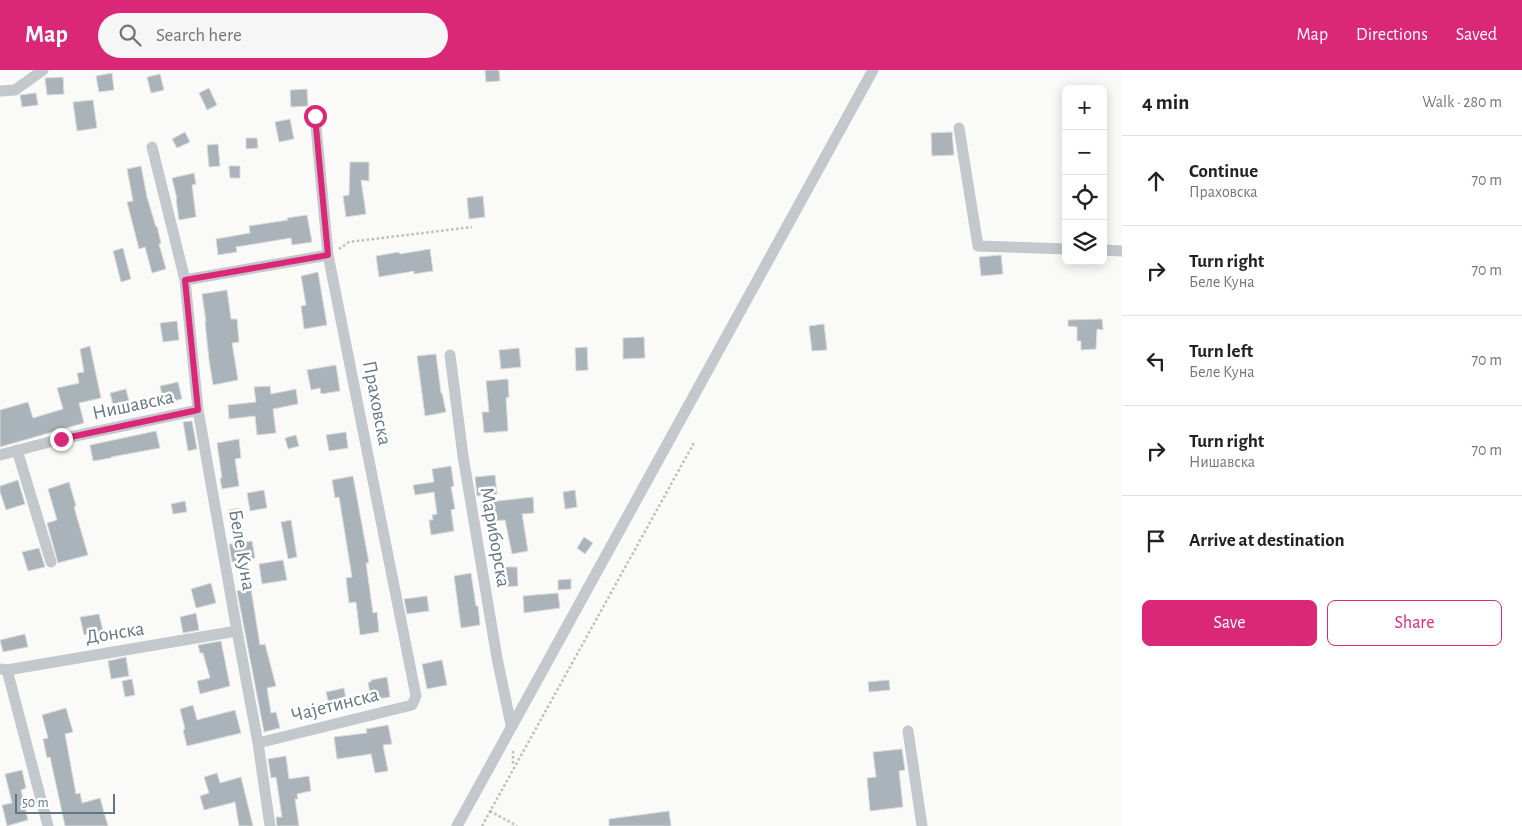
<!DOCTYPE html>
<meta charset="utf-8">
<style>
:root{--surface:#fff;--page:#f6f6f6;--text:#202124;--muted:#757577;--line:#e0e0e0;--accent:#db2777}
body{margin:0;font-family:"Alegreya Sans",sans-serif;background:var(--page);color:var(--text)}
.controls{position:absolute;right:15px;top:15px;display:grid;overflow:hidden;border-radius:8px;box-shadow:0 2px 12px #0003}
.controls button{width:45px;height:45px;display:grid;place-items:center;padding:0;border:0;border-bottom:1px solid var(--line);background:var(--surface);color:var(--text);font:25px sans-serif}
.scale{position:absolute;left:15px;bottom:12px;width:100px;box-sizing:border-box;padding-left:5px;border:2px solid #657683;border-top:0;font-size:14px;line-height:18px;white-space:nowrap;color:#657683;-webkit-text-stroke:4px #fff;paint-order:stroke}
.stop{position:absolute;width:15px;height:15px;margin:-11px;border:4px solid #db2777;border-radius:50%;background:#fff}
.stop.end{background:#db2777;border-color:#fff;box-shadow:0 1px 5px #0008}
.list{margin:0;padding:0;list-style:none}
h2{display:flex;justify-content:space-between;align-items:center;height:65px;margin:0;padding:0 20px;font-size:21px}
h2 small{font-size:16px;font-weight:400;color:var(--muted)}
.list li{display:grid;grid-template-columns:32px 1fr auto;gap:15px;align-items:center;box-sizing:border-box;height:90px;padding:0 20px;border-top:1px solid var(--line)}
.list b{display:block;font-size:19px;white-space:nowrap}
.list p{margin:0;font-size:16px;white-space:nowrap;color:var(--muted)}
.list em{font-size:16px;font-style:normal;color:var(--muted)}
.actions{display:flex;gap:10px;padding:15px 20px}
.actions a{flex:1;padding:11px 0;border:1px solid var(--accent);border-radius:8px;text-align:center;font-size:18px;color:var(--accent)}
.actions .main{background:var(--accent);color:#fff}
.icon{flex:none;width:28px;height:28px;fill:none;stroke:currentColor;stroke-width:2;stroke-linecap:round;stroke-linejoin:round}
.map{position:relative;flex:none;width:1122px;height:756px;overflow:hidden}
header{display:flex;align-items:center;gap:30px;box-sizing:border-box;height:70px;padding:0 25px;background:var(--accent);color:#fff}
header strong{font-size:24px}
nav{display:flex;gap:28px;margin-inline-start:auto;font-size:18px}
.search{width:350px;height:45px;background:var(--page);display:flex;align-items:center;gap:12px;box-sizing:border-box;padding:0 18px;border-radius:28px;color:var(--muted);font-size:19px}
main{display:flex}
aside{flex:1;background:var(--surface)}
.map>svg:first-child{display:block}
.building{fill:#aab3b9;stroke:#dcdcda}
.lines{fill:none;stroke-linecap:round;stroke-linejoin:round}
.path{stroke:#bbbfc2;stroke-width:2.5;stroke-dasharray:2.5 2.5;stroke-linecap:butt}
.minor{stroke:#c3c8cc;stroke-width:11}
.route{stroke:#db2777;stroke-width:6}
.labels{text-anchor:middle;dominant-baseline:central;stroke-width:5;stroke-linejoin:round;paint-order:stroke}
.street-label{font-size:20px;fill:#657683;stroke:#fff}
</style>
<header>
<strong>Map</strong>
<div class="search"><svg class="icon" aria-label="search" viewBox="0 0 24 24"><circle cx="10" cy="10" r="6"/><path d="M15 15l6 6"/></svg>Search here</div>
<nav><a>Map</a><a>Directions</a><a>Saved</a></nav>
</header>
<main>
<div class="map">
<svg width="1122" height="756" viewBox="0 0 1122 756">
<rect width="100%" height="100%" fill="#fafaf8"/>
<path class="building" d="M 485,0 L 499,0 L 500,11 L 486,12 Z
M 112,3 L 114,20 L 99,22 L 96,6 Z
M 160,4 L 164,20 L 151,23 L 147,7 Z
M 63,7 L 64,24 L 47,25 L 45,8 Z
M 209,18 L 217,35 L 207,40 L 199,23 Z
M 307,19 L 308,36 L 291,37 L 290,20 Z
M 36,23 L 38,35 L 22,37 L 20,25 Z
M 93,30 L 97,58 L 77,61 L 73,32 Z
M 290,49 L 294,69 L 279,72 L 275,52 Z
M 185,62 L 190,72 L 177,78 L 172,69 Z
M 952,62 L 954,85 L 932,86 L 931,63 Z
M 246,68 L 257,68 L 258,78 L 246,79 Z
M 218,74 L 220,96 L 209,97 L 207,75 Z
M 350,92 L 369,92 L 369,111 L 361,110 L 366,144 L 346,147 L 343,126 L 349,125 Z
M 141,96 L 147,127 L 156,157 L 157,156 L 161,173 L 159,174 L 166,199 L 152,203 L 145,177 L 139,179 L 127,132 L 133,131 L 127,99 Z
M 229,96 L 240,96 L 240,108 L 230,108 Z
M 194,103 L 196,114 L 192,115 L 196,147 L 179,150 L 176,129 L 177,129 L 172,108 Z
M 483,126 L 485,147 L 469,149 L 467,128 Z
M 307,145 L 312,172 L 292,175 L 291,168 L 236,177 L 237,182 L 218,185 L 216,169 L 250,163 L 249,156 L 288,150 L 287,148 Z
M 123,178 L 131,209 L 121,212 L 113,181 Z
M 430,179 L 433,201 L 414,204 L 414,201 L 379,207 L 376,186 L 399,182 L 400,184 Z
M 1001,185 L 1003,204 L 981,206 L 979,187 Z
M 318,202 L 327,255 L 304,259 L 301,236 L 306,235 L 301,206 Z
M 227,220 L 231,249 L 237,249 L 239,272 L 232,273 L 238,310 L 213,315 L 209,290 L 205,252 L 206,252 L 202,224 Z
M 1102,249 L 1103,260 L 1097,259 L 1096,279 L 1081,280 L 1081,271 L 1077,271 L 1077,257 L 1068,256 L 1068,250 Z
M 177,251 L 179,270 L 163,272 L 160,253 Z
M 824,254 L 827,280 L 812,281 L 809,256 Z
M 644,267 L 645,288 L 623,289 L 623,268 Z
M 90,276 L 101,328 L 79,333 L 84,353 L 0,377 L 0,340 L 28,332 L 33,348 L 63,339 L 57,318 L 79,313 L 77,303 L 84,302 L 80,279 Z
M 587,277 L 588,300 L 576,301 L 575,278 Z
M 519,278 L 521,297 L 501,299 L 499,280 Z
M 436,284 L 441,323 L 442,323 L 446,342 L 425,346 L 417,286 Z
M 336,295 L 340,321 L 321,324 L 320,318 L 311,320 L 307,300 Z
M 508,309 L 509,327 L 506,328 L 508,361 L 484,363 L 482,342 L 489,342 L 486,311 Z
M 178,312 L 182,329 L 164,333 L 160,316 Z
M 270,316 L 271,324 L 296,319 L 298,334 L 273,339 L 276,363 L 257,365 L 255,346 L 229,349 L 228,335 L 256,332 L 254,317 Z
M 126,319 L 129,331 L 113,335 L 110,323 Z
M 192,351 L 197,379 L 188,381 L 183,352 Z
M 156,361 L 160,378 L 111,387 L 111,388 L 93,391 L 90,375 Z
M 346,362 L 348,378 L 329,381 L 326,365 Z
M 296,365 L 299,376 L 288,379 L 285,368 Z
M 239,369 L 241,388 L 235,389 L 239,416 L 222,419 L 220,408 L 222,408 L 217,373 Z
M 451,396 L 454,416 L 451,417 L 455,439 L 451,440 L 454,461 L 431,465 L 429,450 L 433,450 L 432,445 L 437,444 L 434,422 L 415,425 L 413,415 L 434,412 L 432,399 Z
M 495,405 L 497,424 L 477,426 L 475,407 Z
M 353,406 L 369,493 L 366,493 L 373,543 L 377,542 L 379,562 L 360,565 L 356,532 L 349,533 L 346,508 L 352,507 L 339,427 L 335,428 L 332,410 Z
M 18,410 L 25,434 L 6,440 L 0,422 L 0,416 Z
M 69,412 L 76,436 L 74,437 L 88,485 L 58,493 L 47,453 L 57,450 L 48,419 Z
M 264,420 L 267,438 L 250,441 L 247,423 Z
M 575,420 L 577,437 L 565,439 L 563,422 Z
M 533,427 L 534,443 L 522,444 L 528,481 L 512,484 L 505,450 L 491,451 L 489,432 Z
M 185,431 L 187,442 L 173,444 L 171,434 Z
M 239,438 L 245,472 L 252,471 L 255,488 L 232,492 L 229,474 L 234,474 L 228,440 Z
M 291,450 L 297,487 L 288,489 L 281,452 Z
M 584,467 L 593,473 L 585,484 L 577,478 Z
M 39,478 L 45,497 L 28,501 L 22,482 Z
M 283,490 L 287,510 L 262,514 L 259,494 Z
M 500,497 L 517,497 L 518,516 L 501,517 Z
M 471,503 L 476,536 L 478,536 L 480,555 L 461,558 L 454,506 Z
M 571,509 L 571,519 L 558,520 L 558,510 Z
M 211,513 L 216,533 L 196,538 L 191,519 Z
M 251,519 L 260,575 L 265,574 L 276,616 L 267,618 L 271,643 L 276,642 L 280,658 L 264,662 L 237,521 Z
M 558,523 L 560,538 L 524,543 L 523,526 Z
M 427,526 L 429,541 L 407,544 L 404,529 Z
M 196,543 L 199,560 L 183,563 L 180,547 Z
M 99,544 L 103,561 L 84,565 L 80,547 Z
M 25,564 L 28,577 L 3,582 L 0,570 Z
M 221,571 L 230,616 L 200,624 L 197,611 L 210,608 L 203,583 L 200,583 L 198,575 Z
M 126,587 L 129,606 L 111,609 L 108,591 Z
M 442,590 L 447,615 L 427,619 L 422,594 Z
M 387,607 L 390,627 L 371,630 L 368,612 L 371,612 L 371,610 Z
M 132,609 L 135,625 L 125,627 L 122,611 Z
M 889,610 L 890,620 L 869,622 L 868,612 Z
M 344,618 L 347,636 L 330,639 L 326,622 Z
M 193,635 L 197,650 L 235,640 L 241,663 L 187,676 L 183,660 L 185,659 L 180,639 Z
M 66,638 L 73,662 L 65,664 L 76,724 L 80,723 L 82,733 L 100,728 L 108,756 L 65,756 L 50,687 L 47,688 L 43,669 L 48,668 L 42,645 Z
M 388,655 L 392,674 L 383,675 L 388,701 L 375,703 L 371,684 L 337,689 L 334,667 L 367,663 L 366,659 Z
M 902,679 L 905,700 L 899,701 L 903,737 L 870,741 L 867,708 L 876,707 L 873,682 Z
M 286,686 L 289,709 L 309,706 L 311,721 L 297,724 L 298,729 L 295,729 L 299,756 L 277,756 L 276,747 L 282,747 L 276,707 L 271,708 L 268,689 Z
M 22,700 L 26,718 L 21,720 L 28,750 L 7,756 L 2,735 L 12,733 L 5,704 Z
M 217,703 L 220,713 L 241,707 L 253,756 L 239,756 L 235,732 L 204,740 L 200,726 L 209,723 L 204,707 Z
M 669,741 L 671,756 L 609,756 L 609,749 Z"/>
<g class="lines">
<path class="path" d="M 339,179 L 349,172 L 472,157
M 513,681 L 513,696
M 490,741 L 517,756
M 482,756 L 695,371"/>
<path class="minor" d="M 0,21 L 15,20 L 43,0
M 959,58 L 978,176 L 1066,179
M 152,77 L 185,210 L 198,340 L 237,561 L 258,673 L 270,756
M 1103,180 L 1122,181
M 185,210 L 328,185
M 450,285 L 463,386 L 497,588 L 511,655
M 17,380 L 51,492
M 0,385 L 61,369 L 198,340
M 0,599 L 7,600 L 237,561
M 7,600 L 48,756
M 908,661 L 922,756
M 258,673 L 412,635 L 416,626 L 328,185 L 315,46
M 457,756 L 873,0"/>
</g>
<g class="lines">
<path class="route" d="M 61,369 L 198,340 L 185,210 L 328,185 L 315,46"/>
</g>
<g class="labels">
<g class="street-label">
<text transform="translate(377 333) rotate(79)">Праховска</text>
<text transform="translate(133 335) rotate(-12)">Нишавска</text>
<text transform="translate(495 467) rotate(80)">Мариборска</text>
<text transform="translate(242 480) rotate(80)">Беле Куна</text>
<text transform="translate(115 563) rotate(-9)">Донска</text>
<text transform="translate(335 635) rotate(-14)">Чајетинска</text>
</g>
</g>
</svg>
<div class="controls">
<button>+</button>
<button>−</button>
<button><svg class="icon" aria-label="locate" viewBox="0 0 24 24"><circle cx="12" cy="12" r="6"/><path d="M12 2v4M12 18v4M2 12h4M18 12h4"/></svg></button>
<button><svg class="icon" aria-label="layers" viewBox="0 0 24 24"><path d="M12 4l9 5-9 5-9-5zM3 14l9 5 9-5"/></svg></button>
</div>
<div class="scale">50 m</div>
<div class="stop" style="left:315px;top:46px"></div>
<div class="stop end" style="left:61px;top:369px"></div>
</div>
<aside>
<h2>4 min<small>Walk · 280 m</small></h2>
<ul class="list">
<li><svg class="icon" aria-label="ahead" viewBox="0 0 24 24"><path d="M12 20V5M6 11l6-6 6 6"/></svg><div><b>Continue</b><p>Праховска</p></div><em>70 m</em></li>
<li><svg class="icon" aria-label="right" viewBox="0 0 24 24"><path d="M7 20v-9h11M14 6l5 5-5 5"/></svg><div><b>Turn right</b><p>Беле Куна</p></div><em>70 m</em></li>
<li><svg class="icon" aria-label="left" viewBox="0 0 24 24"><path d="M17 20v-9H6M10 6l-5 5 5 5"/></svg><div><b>Turn left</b><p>Беле Куна</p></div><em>70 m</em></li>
<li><svg class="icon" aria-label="right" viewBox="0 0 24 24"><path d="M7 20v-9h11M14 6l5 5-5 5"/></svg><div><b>Turn right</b><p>Нишавска</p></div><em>70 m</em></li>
<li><svg class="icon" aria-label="arrive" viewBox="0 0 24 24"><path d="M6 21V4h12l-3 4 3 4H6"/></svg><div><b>Arrive at destination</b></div></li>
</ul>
<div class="actions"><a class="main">Save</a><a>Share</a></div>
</aside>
</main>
